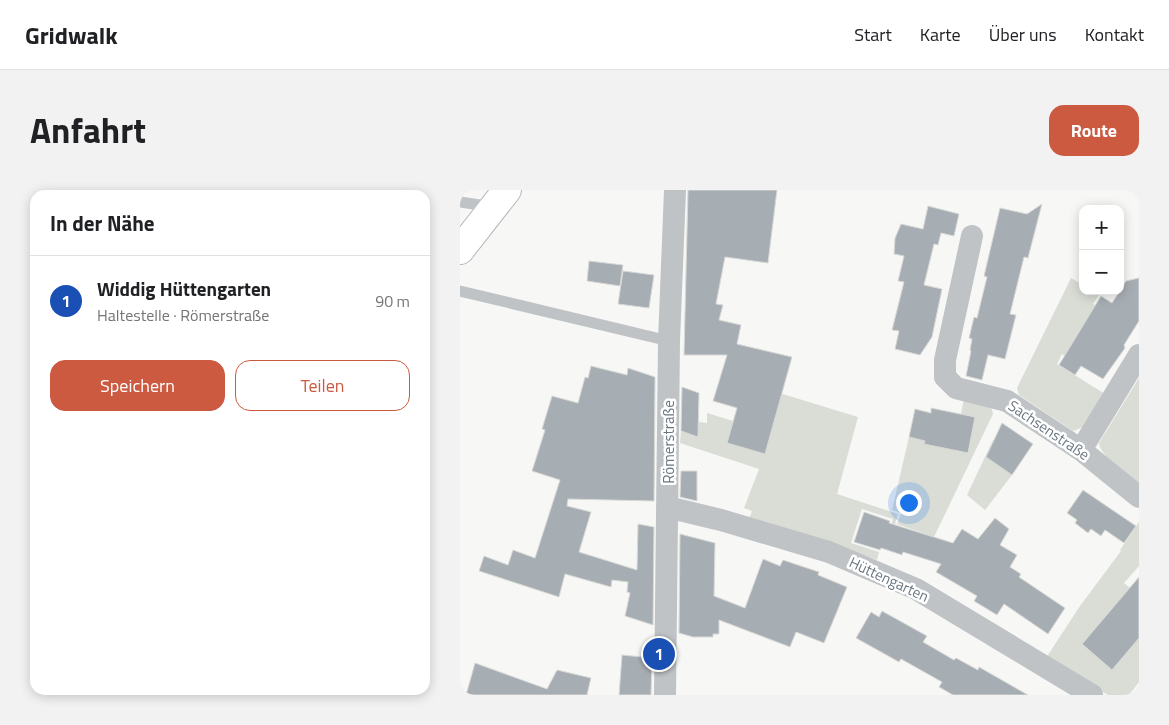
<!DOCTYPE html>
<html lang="de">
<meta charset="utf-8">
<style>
:root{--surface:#fff;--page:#f2f2f2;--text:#202124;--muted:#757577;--line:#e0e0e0;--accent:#cc5a40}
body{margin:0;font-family:"Titillium Web",sans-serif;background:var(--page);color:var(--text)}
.controls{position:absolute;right:15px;top:15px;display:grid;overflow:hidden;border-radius:10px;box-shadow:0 2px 12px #0003}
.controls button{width:45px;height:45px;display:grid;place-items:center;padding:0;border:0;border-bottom:1px solid var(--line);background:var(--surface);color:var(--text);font:25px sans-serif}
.you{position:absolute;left:448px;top:312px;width:18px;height:18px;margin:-12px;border:4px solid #fff;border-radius:50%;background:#1a73e8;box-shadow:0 0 0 8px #1a73e833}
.badge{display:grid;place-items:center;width:32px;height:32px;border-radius:50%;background:var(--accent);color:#fff;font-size:16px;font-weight:700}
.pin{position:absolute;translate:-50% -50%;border:2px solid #fff;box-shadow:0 1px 5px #0006}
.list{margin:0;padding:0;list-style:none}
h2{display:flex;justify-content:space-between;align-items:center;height:65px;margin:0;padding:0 20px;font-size:21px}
h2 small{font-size:16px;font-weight:400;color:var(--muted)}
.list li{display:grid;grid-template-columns:32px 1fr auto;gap:15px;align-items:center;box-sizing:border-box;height:90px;padding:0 20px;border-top:1px solid var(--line)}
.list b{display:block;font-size:19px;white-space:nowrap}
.list p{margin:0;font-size:16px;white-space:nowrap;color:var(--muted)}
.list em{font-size:16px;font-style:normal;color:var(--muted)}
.actions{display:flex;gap:10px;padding:15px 20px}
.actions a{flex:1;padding:11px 0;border:1px solid var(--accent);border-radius:15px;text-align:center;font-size:18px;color:var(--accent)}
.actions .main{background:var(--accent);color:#fff}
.map{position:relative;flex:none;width:679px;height:505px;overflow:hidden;border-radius:15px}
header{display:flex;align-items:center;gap:30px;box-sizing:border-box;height:70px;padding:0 25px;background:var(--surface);border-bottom:1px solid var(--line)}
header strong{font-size:24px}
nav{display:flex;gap:28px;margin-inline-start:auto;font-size:18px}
.intro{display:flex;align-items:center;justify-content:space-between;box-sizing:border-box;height:120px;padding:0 30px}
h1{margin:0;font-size:35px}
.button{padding:12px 22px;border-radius:15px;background:var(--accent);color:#fff;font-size:18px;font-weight:700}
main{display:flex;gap:30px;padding:0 30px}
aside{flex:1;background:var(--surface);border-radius:15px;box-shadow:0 2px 12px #0003}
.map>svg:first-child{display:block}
.green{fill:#d9ddd6}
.building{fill:#a7aeb3;stroke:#d9d9d7}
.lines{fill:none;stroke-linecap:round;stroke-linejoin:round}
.secondary-casing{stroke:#b2b7ba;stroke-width:30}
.lane{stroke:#bfc3c6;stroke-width:11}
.street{stroke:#bfc3c6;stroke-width:22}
.secondary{stroke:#fff;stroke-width:28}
.labels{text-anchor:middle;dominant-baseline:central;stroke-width:5;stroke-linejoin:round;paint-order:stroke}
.street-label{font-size:15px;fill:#6a7882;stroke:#fff}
</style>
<header>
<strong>Gridwalk</strong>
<nav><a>Start</a><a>Karte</a><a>Über uns</a><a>Kontakt</a></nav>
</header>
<div class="intro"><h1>Anfahrt</h1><a class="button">Route</a></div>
<main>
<aside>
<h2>In der Nähe<small></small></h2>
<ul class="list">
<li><span class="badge" style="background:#1a4fb4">1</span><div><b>Widdig Hüttengarten</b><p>Haltestelle · Römerstraße</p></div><em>90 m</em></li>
</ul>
<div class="actions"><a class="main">Speichern</a><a>Teilen</a></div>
</aside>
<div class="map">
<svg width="679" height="505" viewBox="0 0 679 505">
<rect width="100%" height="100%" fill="#f7f7f5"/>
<path class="green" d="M 611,88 L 623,95 L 623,101 L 633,101 L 639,105 L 633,114 L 637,117 L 606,167 L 602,164 L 597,174 L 645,204 L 623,237 L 613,241 L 559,205 L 557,198 Z
M 679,188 L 679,294 C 668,286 640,266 639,253 Z
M 296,196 L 398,227 L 377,304 L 438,324 L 433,341 L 430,340 L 433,329 L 402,319 L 391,353 L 419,362 L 417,370 L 372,354 L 288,332 L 292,321 L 284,318 L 299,279 L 220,253 L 221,241 L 238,246 L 239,232 L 247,233 L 247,223 L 273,231 L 267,253 Z
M 504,208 L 531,216 L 533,224 L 474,347 L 437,334 L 441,323 L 432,320 L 449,247 L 465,251 L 465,254 L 508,263 L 515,227 L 501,224 Z
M 533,250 L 544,257 L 552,285 L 525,320 L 507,305 Z
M 679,332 L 679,376 L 664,393 L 670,398 L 622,454 L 652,480 L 664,466 L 679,442 L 679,492 L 669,505 L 648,505 L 586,468 L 620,416 L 661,361 L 660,360 Z"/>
<path class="building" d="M 228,0 L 317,0 L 308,73 L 265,67 L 256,114 L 263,115 L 259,130 L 281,135 L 277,154 L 332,167 L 305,264 L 267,253 L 277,218 L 253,211 L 267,165 L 224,165 Z
M 582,14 L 568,68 L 564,67 L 550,124 L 556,125 L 545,169 L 528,165 L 522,190 L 506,186 L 511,161 L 510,160 L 512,149 L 509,148 L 514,127 L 517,128 L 527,87 L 524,86 L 540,18 L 567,24 Z
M 468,16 L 499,24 L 494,46 L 481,43 L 478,55 L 474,54 L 464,95 L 482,99 L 472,147 L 460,165 L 435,159 L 439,141 L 432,140 L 444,92 L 438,91 L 444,66 L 434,64 L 435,48 L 441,34 L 463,39 Z
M 129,71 L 163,75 L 160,96 L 127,91 Z
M 163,81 L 194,85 L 189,118 L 158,114 Z
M 679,88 L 679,131 L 664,155 L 665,158 L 643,189 L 621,176 L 615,185 L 599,175 L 641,106 L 652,113 L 666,91 Z
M 131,176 L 167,185 L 168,178 L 195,187 L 194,311 L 108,309 L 107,316 L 131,322 L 119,362 L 177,380 L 178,334 L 194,337 L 193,435 L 165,426 L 170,403 L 167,402 L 168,392 L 152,390 L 151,397 L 105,384 L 99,407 L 19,381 L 24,366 L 48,375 L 53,360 L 75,368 L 100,290 L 72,281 L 85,240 L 82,239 L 92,206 L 118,213 L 125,187 L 128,188 Z
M 222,197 L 239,203 L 238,247 L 221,241 Z
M 471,218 L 515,227 L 508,263 L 464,254 L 465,251 L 449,247 L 455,219 L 471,223 Z
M 542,233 L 573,254 L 552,285 L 526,267 Z
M 221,281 L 237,281 L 237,311 L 220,307 Z
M 623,300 L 676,336 L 664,353 L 645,340 L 641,346 L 631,339 L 628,343 L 615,333 L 617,330 L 607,323 Z
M 404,322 L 430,331 L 429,333 L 493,353 L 502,339 L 518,349 L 535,328 L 549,339 L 540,355 L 557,365 L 550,377 L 561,384 L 559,387 L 605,418 L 588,444 L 544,414 L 537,425 L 514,411 L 517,406 L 476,382 L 481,374 L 443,362 L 442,365 L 421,358 L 420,360 L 394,352 Z
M 220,344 L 255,353 L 254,406 L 285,418 L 303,369 L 320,376 L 323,370 L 359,382 L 358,385 L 387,397 L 364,453 L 336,442 L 330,457 L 259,430 L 259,444 L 253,444 L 253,447 L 233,447 L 219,443 Z
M 679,387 L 679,448 L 652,480 L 622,454 Z
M 422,421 L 467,446 L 463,452 L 494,470 L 496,468 L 518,480 L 519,477 L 568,505 L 493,505 L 479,497 L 482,492 L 441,469 L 439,472 L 396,448 L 411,422 L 419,427 Z
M 162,465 L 192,468 L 191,505 L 159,505 Z
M 15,473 L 87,499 L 97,480 L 131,488 L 127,505 L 6,505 Z"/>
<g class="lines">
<defs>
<path id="secondary" d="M 0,60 L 47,0"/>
</defs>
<use href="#secondary" class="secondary-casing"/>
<path class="lane" d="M 0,12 L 33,17
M 0,101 L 209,151"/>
<path class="street" d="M 512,46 L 485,170 L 485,187 L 496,198 L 547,211 L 621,260 L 679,307
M 621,260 L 679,165
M 207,317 L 261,330 L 369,362 L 456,399 L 632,505
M 205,505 L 209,151 L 215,0"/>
<use href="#secondary" class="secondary"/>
</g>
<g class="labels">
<g class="street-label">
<text transform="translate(589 240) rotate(34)">Sachsenstraße</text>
<text transform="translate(208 252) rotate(-90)">Römerstraße</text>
<text transform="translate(429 389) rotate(25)">Hüttengarten</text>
</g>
</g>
</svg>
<div class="controls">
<button>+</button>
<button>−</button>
</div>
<div class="you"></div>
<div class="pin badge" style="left:199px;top:464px;background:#1a4fb4">1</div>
</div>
</main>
